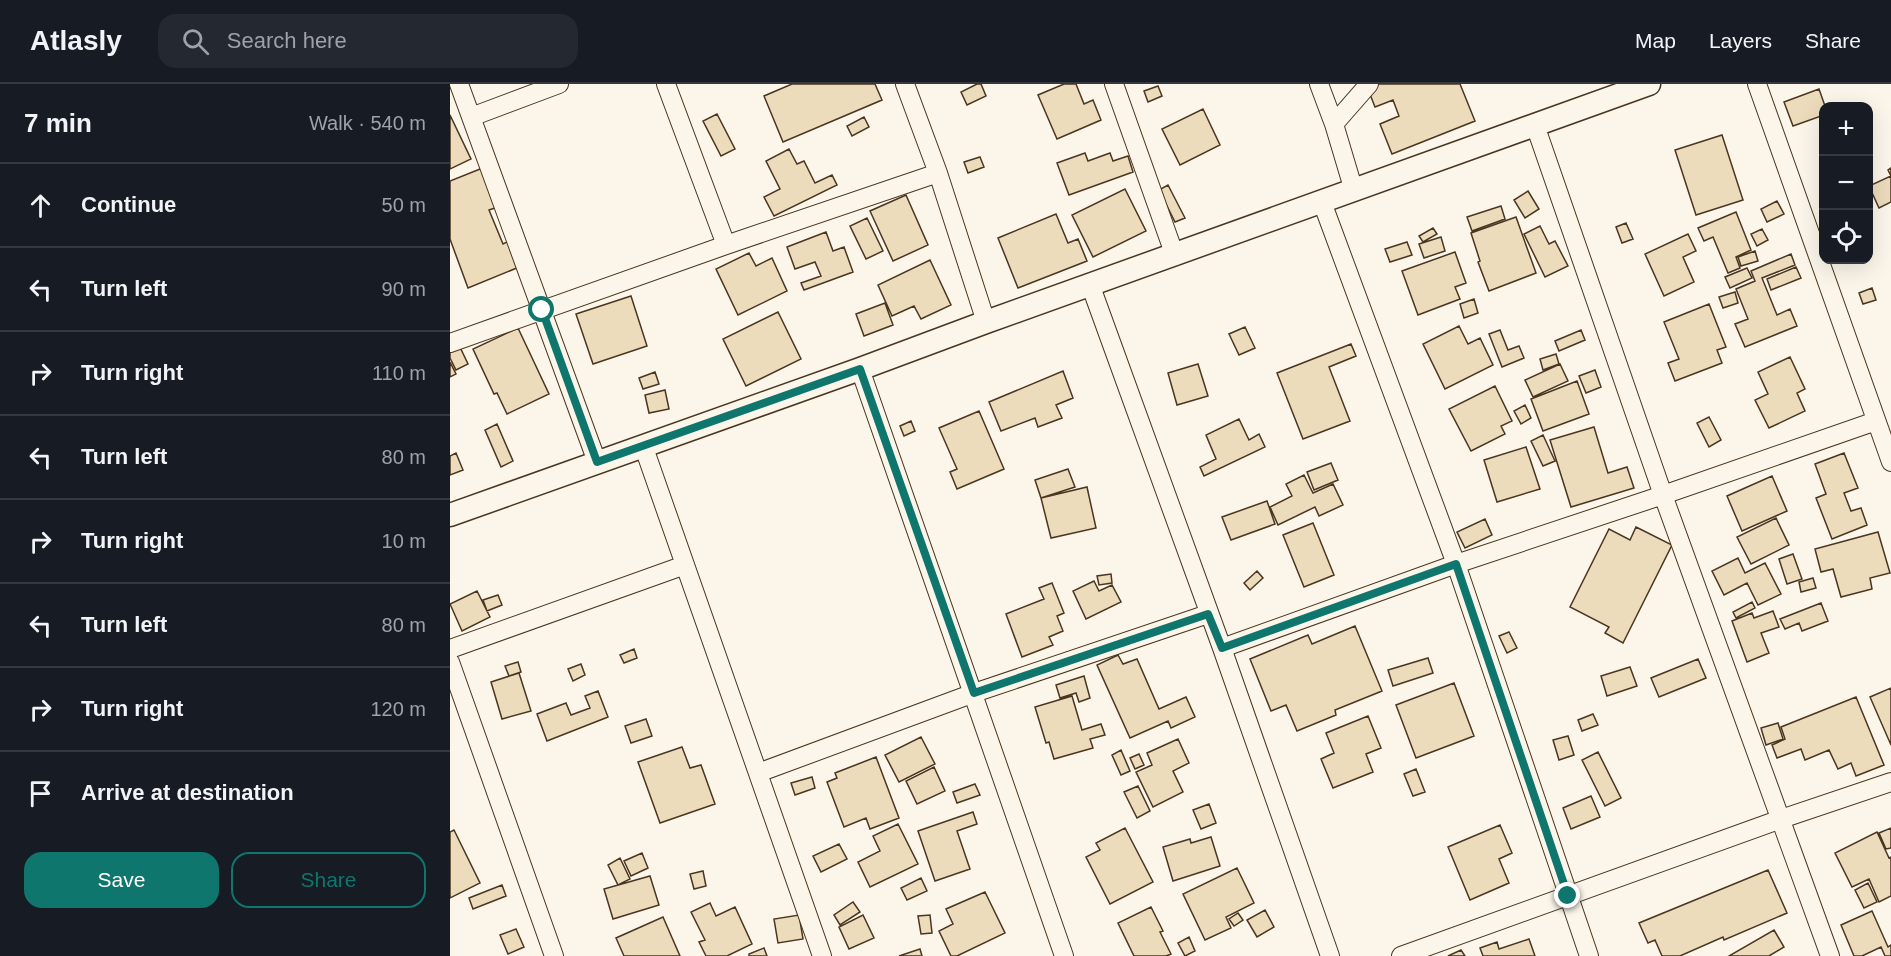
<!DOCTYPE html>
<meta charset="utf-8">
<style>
:root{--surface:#171b24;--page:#242831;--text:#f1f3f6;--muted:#9ea1a6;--line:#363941;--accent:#0f766e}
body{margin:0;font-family:Arial,sans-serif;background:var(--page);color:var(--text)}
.controls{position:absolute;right:18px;top:18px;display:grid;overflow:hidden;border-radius:12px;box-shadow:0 6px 24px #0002}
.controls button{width:54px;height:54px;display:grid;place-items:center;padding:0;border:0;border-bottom:2px solid var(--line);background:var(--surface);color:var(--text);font:30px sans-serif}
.stop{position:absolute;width:18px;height:18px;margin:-14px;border:4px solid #0f766e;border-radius:50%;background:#fff}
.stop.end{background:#0f766e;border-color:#fff;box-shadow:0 2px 6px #0008}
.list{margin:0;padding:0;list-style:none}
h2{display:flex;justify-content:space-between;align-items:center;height:78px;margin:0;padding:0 24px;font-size:26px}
h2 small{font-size:20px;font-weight:400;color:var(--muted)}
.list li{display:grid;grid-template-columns:39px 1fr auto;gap:18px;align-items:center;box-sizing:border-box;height:84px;padding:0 24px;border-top:2px solid var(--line)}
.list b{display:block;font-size:22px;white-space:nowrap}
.list em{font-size:20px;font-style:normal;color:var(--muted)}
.actions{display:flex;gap:12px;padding:18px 24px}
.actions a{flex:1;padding:14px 0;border:2px solid var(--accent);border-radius:18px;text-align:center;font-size:21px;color:var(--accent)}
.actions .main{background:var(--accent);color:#fff}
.icon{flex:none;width:33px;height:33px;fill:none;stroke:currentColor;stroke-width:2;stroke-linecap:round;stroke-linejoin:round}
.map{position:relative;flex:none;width:1441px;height:872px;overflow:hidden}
header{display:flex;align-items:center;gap:36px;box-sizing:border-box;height:84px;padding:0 30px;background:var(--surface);border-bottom:2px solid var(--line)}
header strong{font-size:28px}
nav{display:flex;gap:33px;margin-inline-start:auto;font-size:21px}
.search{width:420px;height:54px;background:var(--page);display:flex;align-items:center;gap:15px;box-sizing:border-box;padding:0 21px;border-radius:18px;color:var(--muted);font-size:22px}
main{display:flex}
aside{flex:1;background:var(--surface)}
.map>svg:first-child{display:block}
.building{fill:#ecdcbc;stroke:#4a3520;stroke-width:1.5}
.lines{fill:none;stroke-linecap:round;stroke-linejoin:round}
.minor-casing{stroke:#4a3520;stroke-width:20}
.tertiary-casing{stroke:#4a3520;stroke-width:25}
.minor{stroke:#fbf6e9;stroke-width:18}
.tertiary{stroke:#fbf6e9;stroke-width:22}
.route{stroke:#0f766e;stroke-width:8}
</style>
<header>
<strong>Atlasly</strong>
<div class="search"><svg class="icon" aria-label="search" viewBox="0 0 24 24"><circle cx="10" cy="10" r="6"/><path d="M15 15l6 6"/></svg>Search here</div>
<nav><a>Map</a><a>Layers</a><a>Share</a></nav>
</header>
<main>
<aside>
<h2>7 min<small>Walk · 540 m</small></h2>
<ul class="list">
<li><svg class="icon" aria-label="ahead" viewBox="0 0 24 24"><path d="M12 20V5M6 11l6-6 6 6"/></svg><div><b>Continue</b></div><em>50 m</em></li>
<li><svg class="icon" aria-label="left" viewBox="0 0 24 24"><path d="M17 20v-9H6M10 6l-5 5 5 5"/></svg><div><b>Turn left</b></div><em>90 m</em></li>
<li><svg class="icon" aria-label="right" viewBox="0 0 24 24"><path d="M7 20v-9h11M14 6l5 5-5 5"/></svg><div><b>Turn right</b></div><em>110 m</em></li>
<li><svg class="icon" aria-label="left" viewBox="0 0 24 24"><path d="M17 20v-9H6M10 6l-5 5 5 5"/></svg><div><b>Turn left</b></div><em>80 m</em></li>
<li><svg class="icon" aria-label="right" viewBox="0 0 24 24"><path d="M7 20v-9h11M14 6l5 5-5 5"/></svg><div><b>Turn right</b></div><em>10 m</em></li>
<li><svg class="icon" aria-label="left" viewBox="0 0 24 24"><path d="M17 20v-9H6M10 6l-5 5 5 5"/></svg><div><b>Turn left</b></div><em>80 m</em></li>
<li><svg class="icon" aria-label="right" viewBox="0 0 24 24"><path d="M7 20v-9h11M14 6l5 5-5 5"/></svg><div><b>Turn right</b></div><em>120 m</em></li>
<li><svg class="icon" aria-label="arrive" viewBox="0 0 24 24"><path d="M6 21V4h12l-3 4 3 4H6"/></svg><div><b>Arrive at destination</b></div></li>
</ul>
<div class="actions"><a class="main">Save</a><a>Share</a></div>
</aside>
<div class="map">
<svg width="1441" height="872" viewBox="0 0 1441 872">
<rect width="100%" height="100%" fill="#fbf6e9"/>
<path class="building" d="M 342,0 L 425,0 L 432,16 L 333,58 L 314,12 Z
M 527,0 L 531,0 L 536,12 L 517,21 L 511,8 Z
M 614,0 L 626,0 L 634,20 L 643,16 L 651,36 L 607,55 L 588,11 Z
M 916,0 L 1010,0 L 1025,37 L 942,70 L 930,40 L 949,32 L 943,16 L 925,23 Z
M 708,2 L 712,12 L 698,18 L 694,7 Z
M 1369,5 L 1375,22 L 1374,22 L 1374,31 L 1343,42 L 1334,18 Z
M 753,25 L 770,61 L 730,81 L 712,45 Z
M 267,30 L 285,65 L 271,72 L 253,37 Z
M 0,31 L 21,75 L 0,85 Z
M 414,33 L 419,43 L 402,52 L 397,42 Z
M 1272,51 L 1293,116 L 1246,131 L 1225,66 Z
M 339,65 L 347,80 L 354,77 L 365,99 L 382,91 L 387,101 L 324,132 L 314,113 L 330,105 L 316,77 Z
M 635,69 L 638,77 L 660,69 L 663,77 L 678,72 L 683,88 L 619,111 L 607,79 Z
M 530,73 L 534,83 L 518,89 L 514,78 Z
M 35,83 L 51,122 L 39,126 L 53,160 L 63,155 L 74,181 L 18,204 L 0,155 L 0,97 Z
M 1441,84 L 1441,118 L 1429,124 L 1419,102 L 1441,92 L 1438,86 Z
M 718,101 L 735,134 L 725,138 L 709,106 Z
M 675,105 L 696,147 L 643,173 L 622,131 Z
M 1078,107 L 1089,125 L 1075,134 L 1064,116 Z
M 456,111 L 478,161 L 443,177 L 420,127 Z
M 1327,117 L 1334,130 L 1317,138 L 1311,125 Z
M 1051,122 L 1055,135 L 1022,147 L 1017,133 Z
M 1286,128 L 1301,166 L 1286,173 L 1290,184 L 1278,189 L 1263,153 L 1254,157 L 1248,144 Z
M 606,130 L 618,159 L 628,155 L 637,177 L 568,204 L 548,154 Z
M 1066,133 L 1086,189 L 1039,207 L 1028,178 L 1030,177 L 1021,149 Z
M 417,134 L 433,167 L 416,175 L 400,142 Z
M 1176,139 L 1183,155 L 1172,159 L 1166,143 Z
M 1090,142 L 1099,160 L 1105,157 L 1118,182 L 1095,193 L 1074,150 Z
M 983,144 L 987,150 L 973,158 L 969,152 Z
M 1312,145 L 1318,156 L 1307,162 L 1301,150 Z
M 376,148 L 383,167 L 394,163 L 403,188 L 354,206 L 351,199 L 371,192 L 365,178 L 345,185 L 337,163 Z
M 1238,150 L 1246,167 L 1233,173 L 1244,198 L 1214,212 L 1195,170 Z
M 991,153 L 995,167 L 974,174 L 969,160 Z
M 957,158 L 962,171 L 940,178 L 935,165 Z
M 1305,167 L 1308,177 L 1291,182 L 1288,173 Z
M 1005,168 L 1016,199 L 1005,203 L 1010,215 L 968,231 L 952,187 Z
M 299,169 L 306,182 L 322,174 L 337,207 L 288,231 L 266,185 Z
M 1341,170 L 1345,181 L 1312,194 L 1327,231 L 1340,225 L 1347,242 L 1295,263 L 1285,240 L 1298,235 L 1286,205 L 1305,197 L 1301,187 Z
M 480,176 L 501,221 L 471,235 L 464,222 L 442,232 L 428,201 Z
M 1346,183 L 1351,194 L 1321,206 L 1317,195 Z
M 1297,184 L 1302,194 L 1280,204 L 1275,193 Z
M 1422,204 L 1426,216 L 1413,220 L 1409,209 Z
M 1285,208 L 1288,219 L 1273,224 L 1269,213 Z
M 181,212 L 197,262 L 143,280 L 126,230 Z
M 1024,215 L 1028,229 L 1014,234 L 1010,220 Z
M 435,219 L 443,241 L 414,252 L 406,230 Z
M 1259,220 L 1276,263 L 1267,266 L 1272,279 L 1225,297 L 1218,279 L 1229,275 L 1214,238 Z
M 328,228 L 351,275 L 296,302 L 273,255 Z
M 1009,242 L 1018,260 L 1030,254 L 1043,281 L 995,305 L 973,260 Z
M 795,243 L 805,264 L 789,271 L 779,250 Z
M 68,244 L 99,310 L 57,330 L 47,309 L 44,310 L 23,265 Z
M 1050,246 L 1058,266 L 1069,262 L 1074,274 L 1052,283 L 1039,250 Z
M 1131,246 L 1135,256 L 1109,267 L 1105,257 Z
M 8,259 L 18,280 L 6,286 L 0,274 L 0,263 Z
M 901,260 L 906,272 L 879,283 L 900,337 L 853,355 L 827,289 Z
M 1106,270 L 1109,280 L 1093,286 L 1090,275 Z
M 1340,273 L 1355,305 L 1347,309 L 1355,327 L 1319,344 L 1305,316 L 1318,310 L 1308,288 Z
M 0,278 L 6,290 L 0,293 Z
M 748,280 L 758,312 L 727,321 L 718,289 Z
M 1110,280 L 1118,297 L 1083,313 L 1075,296 Z
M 1145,286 L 1151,303 L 1136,309 L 1129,292 Z
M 613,287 L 623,314 L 606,321 L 612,334 L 588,343 L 585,334 L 551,347 L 539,318 Z
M 205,288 L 209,300 L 193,305 L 189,294 Z
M 1127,297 L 1139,330 L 1093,347 L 1081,315 Z
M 1045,302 L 1062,337 L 1051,342 L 1055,350 L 1021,367 L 999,325 Z
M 215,306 L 219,325 L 199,329 L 195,311 Z
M 1075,321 L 1081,334 L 1071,340 L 1064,327 Z
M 529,327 L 554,385 L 507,405 L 500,388 L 507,385 L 489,344 Z
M 1259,333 L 1271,356 L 1259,363 L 1247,339 Z
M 789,335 L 799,356 L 809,350 L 815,363 L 754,392 L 750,383 L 766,375 L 756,351 Z
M 461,337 L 465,347 L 454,352 L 450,342 Z
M 47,340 L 63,377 L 51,383 L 35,346 Z
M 1144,343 L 1158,389 L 1177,383 L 1184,404 L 1121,423 L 1100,356 Z
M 1093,351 L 1105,377 L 1093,382 L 1081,357 Z
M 1076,363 L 1090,405 L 1047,418 L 1034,376 Z
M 6,369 L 13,386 L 0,391 L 0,372 Z
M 1394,369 L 1408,404 L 1394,409 L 1401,427 L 1411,424 L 1417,441 L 1382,455 L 1366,414 L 1376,410 L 1365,380 Z
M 881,379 L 888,396 L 864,406 L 857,388 Z
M 618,385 L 625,403 L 591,414 L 585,396 Z
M 854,391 L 863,409 L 883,400 L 893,421 L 869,432 L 865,423 L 828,441 L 820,423 L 842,412 L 836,400 Z
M 1322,392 L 1337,427 L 1292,447 L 1277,412 Z
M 637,403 L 646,444 L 601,454 L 591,414 Z
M 817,417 L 825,440 L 781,456 L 772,433 Z
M 1326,434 L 1339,461 L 1301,480 L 1287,453 Z
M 1035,435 L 1042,451 L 1015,464 L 1007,448 Z
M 863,439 L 884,491 L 854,503 L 833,451 Z
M 1186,443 L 1222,461 L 1173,559 L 1155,549 L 1159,543 L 1120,523 L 1159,445 L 1180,456 Z
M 1428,448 L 1440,489 L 1420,494 L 1422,505 L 1391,513 L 1383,485 L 1371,488 L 1365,465 Z
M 1343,470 L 1352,495 L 1337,500 L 1329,475 Z
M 1288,474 L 1295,489 L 1315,479 L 1331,510 L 1308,521 L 1297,499 L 1274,511 L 1262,487 Z
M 807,487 L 813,494 L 800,506 L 794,499 Z
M 661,490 L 662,499 L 649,501 L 647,492 Z
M 1363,494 L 1366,504 L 1351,508 L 1349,498 Z
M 644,497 L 649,507 L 662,501 L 671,518 L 636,535 L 623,507 Z
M 602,499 L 614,529 L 607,532 L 613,547 L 599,553 L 603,561 L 572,573 L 556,530 L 594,515 L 589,504 Z
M 27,507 L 40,533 L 12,547 L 0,520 Z
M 48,511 L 52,521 L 37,527 L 33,516 Z
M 1302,518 L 1305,524 L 1286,534 L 1283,528 Z
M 1371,519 L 1378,537 L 1352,547 L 1349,539 L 1335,545 L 1330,535 Z
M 1323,527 L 1329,543 L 1311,549 L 1319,569 L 1297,578 L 1282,537 L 1302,529 L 1304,534 Z
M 905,542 L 932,607 L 885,626 L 886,631 L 847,647 L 836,621 L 821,627 L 800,575 L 858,551 L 862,560 Z
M 1059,548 L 1067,564 L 1057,569 L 1049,552 Z
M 184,565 L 187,574 L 174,579 L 170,571 Z
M 668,571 L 673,580 L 687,575 L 709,625 L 736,613 L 745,633 L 721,644 L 718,637 L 680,654 L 647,581 Z
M 978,574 L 983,589 L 943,602 L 938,586 Z
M 1248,575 L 1256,594 L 1209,613 L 1201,594 Z
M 68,578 L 71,588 L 59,592 L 55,582 Z
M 131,580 L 135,591 L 123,597 L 118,585 Z
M 1180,583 L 1187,602 L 1157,612 L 1151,592 Z
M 69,589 L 81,627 L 52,635 L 41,598 Z
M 634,592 L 640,614 L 629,618 L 626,609 L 610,614 L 606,601 Z
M 1004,599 L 1024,652 L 966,674 L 946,621 Z
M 1441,604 L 1441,661 L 1420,613 Z
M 148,607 L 158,633 L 97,657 L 87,630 L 116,619 L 121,631 L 140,624 L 135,612 Z
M 622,612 L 632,646 L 651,640 L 655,651 L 640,655 L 643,664 L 604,675 L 599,658 L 596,659 L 585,623 Z
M 1406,613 L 1434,681 L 1406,692 L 1401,679 L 1388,685 L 1379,666 L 1355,676 L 1351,665 L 1327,674 L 1322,661 L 1335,655 L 1331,643 Z
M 1143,630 L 1148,641 L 1132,647 L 1128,636 Z
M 918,632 L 931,664 L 916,670 L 923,688 L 883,704 L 871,675 L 884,669 L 876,649 Z
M 196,635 L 202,652 L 181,659 L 175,642 Z
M 1328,639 L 1333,655 L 1316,661 L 1311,644 Z
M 1118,652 L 1124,671 L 1109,676 L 1103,656 Z
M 471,653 L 485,680 L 449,698 L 435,671 Z
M 728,655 L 739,679 L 723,687 L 733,708 L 703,723 L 686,688 L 702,681 L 697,669 Z
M 232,663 L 240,684 L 251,681 L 265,720 L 210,739 L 188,678 Z
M 671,666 L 680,687 L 671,691 L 662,671 Z
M 1148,668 L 1171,714 L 1155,722 L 1132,676 Z
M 689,670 L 694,681 L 685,685 L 680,674 Z
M 426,673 L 449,734 L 420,745 L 416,734 L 394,743 L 377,698 L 387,694 L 385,689 Z
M 484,683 L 495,707 L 467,720 L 456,697 Z
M 966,685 L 975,708 L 963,712 L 954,690 Z
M 362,693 L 365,704 L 345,711 L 341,699 Z
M 525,700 L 530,711 L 507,719 L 503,708 Z
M 688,702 L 700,727 L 687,734 L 674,708 Z
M 1141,712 L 1150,733 L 1121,745 L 1113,724 Z
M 759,720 L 766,739 L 751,745 L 743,726 Z
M 523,728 L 527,740 L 507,747 L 520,785 L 485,797 L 468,747 Z
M 448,740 L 468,780 L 420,803 L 408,778 L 430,767 L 423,752 Z
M 1050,741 L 1062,769 L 1049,775 L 1059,799 L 1020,816 L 998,763 Z
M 675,744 L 703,798 L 660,820 L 636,773 L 650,766 L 646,759 Z
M 1441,744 L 1441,764 L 1436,765 L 1429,749 Z
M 4,746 L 30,799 L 0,814 L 0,748 Z
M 1427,748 L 1439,774 L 1441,773 L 1441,812 L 1429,818 L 1419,795 L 1402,803 L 1385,769 Z
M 761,753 L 770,782 L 723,797 L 713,763 L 740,755 L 741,759 Z
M 389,760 L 397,775 L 371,788 L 363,772 Z
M 192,769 L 198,784 L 181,792 L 174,777 Z
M 170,774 L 180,795 L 168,801 L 158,781 Z
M 787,784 L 804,819 L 776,833 L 781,844 L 755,856 L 733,810 Z
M 1318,786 L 1337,829 L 1274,856 L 1273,853 L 1230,872 L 1212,872 L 1205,856 L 1198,859 L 1189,839 Z
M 253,787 L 256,802 L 244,805 L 240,790 Z
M 200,792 L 209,821 L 163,835 L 154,805 Z
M 471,794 L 477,807 L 457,816 L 451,804 Z
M 1418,799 L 1427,818 L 1414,824 L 1405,806 Z
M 52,801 L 56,812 L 23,825 L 19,814 Z
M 535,808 L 555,849 L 507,872 L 501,872 L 489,847 L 503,840 L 496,825 Z
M 403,818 L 410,828 L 390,841 L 384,831 Z
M 260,819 L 266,832 L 285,823 L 302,860 L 277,872 L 256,872 L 249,858 L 255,856 L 241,828 Z
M 701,823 L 713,847 L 710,848 L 721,870 L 716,872 L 684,872 L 668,839 Z
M 815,826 L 824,843 L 807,853 L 797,836 Z
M 1422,827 L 1438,863 L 1441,861 L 1441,872 L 1435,872 L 1431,863 L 1412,872 L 1404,872 L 1391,841 Z
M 788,829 L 793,836 L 784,842 L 779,835 Z
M 349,831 L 353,855 L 328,859 L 324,835 Z
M 413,831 L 424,854 L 399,865 L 389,843 Z
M 480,831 L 482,849 L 471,850 L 468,832 Z
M 213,833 L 230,872 L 174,872 L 166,854 Z
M 66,845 L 74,863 L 58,870 L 50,851 Z
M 1324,846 L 1334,863 L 1319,872 L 1279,872 Z
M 739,853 L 745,867 L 735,872 L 728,859 Z
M 1079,855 L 1085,872 L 1033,872 L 1030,864 L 1047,858 L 1049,865 Z
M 314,864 L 317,872 L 299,872 L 299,870 Z
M 470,865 L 472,872 L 449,872 Z
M 1011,866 L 1015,872 L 998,872 Z"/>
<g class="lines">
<defs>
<path id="minor" d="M 9,0 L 147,378
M 216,0 L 276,161
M 455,0 L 488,89 L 536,238
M 664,0 L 725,172
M 869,0 L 884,40 L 904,107
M 1307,0 L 1441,378
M 21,33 L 109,0
M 884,40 L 919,0
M 1085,41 L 1213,411 L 1380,872
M 872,118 L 1006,480 L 1139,872
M 640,200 L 772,564 L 880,872
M 0,259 L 276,161 L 488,89
M 410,285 L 614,872
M 193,361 L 372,872
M 772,564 L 1006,480 L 1213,411 L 1426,337
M 0,565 L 235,481
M 0,578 L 104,872
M 308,689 L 524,609 L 758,530
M 951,872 L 1331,735 L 1441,698"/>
<path id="tertiary" d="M 0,431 L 410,285 L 536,238 L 1199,0"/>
</defs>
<use href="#minor" class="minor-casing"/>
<use href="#tertiary" class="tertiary-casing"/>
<use href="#minor" class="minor"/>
<use href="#tertiary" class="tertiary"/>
</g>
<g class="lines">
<path class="route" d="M 92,226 L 147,378 L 410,285 L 524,609 L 758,530 L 772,564 L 1006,480 L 1118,812"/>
</g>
</svg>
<div class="controls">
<button>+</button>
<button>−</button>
<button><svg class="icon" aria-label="locate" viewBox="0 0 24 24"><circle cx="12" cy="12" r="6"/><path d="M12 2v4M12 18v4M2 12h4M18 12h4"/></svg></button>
</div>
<div class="stop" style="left:92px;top:226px"></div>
<div class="stop end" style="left:1118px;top:812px"></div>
</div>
</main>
